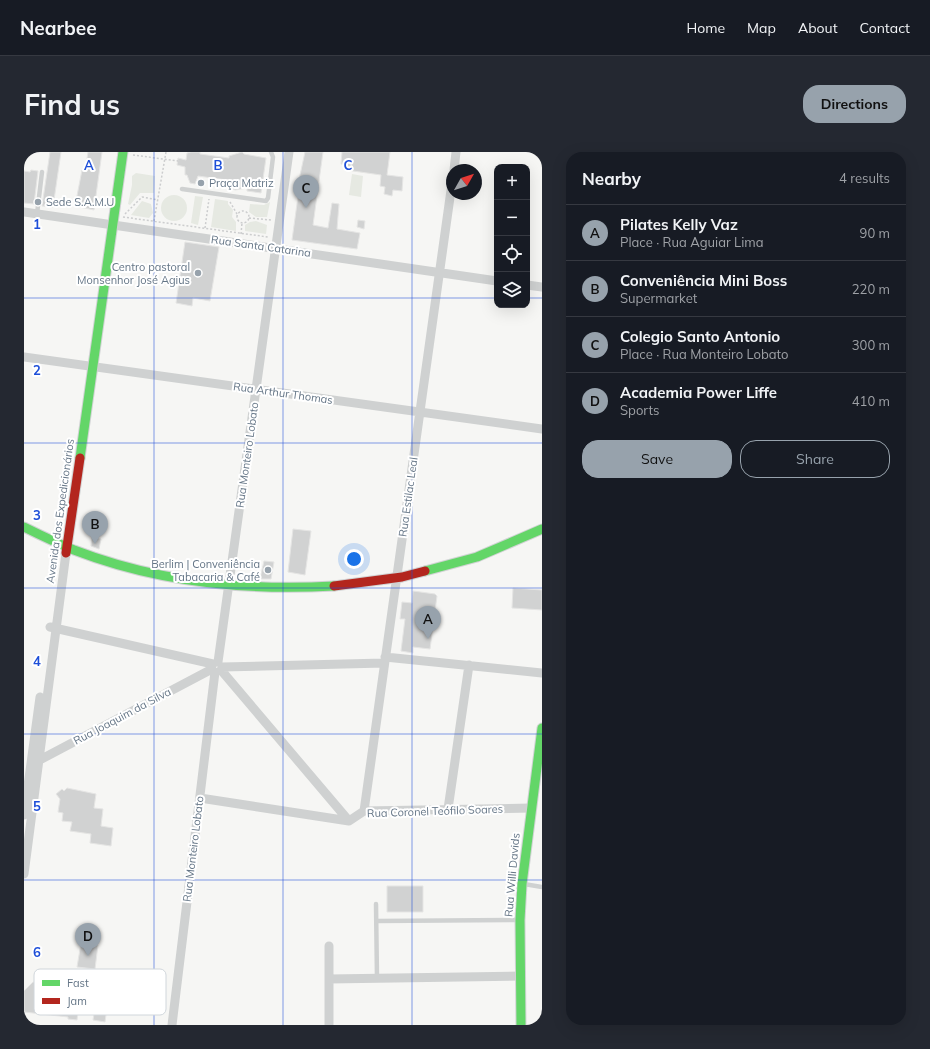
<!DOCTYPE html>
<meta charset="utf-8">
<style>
:root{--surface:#171b24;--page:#242831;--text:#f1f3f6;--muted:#9ea1a6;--line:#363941;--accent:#97a2ac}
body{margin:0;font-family:Mulish,sans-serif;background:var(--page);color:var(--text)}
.controls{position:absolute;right:12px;top:12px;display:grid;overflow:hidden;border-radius:8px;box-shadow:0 4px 16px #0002}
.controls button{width:36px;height:36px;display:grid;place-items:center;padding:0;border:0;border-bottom:1px solid var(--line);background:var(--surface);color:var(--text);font:20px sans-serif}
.compass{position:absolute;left:422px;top:12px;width:36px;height:36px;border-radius:50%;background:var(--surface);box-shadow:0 4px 16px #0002;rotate:51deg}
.you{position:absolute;left:330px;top:407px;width:14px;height:14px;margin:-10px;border:3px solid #fff;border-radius:50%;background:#1a73e8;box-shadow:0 0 0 6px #1a73e833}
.badge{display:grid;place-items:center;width:26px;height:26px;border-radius:50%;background:var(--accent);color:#111;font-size:13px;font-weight:700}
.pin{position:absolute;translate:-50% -33px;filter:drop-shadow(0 1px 2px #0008)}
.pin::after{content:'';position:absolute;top:21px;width:14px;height:12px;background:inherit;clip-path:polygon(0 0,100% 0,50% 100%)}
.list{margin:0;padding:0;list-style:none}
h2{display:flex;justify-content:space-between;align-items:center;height:52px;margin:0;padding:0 16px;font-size:17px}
h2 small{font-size:13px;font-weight:400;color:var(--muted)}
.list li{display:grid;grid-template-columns:26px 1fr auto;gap:12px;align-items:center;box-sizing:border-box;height:56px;padding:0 16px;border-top:1px solid var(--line)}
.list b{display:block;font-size:15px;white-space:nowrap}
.list p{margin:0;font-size:13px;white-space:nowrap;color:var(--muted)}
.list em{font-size:13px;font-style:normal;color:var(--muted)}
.actions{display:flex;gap:8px;padding:12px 16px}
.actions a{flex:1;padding:9px 0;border:1px solid var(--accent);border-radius:16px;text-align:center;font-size:14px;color:var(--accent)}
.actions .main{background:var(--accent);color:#111}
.icon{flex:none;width:22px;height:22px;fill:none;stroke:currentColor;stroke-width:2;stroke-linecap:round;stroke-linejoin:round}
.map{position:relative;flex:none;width:518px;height:873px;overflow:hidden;border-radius:16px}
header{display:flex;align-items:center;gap:24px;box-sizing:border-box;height:56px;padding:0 20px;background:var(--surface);border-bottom:1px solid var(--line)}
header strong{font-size:19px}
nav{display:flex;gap:22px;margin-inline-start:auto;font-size:14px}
.intro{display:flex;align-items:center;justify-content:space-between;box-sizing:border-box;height:96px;padding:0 24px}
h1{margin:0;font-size:28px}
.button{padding:10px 18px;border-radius:16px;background:var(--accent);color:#111;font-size:14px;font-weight:700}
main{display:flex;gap:24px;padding:0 24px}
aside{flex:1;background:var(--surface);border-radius:16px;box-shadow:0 4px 16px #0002}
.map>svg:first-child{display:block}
.green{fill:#e6e9e2}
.building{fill:#d1d2d2;stroke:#e5e5e4}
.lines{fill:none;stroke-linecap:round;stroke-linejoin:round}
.fast-casing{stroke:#d1d3d4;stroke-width:11}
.jam-casing{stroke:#d1d3d4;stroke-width:11}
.path{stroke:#cccdce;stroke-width:1.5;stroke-dasharray:2 2;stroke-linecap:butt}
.lane{stroke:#cfd1d1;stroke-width:4.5}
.street{stroke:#cfd1d1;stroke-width:9}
.fast{stroke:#63d668;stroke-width:9}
.jam{stroke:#b3261e;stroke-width:9}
.grid{fill:none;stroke:#1d4ed8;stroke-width:1;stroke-opacity:0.55}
.poi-dot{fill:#97a2ac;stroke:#fff;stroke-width:1.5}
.labels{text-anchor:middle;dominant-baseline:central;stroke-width:4;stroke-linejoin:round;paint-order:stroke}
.poi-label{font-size:11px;fill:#647586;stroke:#fff;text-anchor:start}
.street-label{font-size:11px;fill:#647586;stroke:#fff}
.key{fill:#fff;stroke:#d0d6db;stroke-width:1}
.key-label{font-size:11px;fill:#647586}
.grid-label{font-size:13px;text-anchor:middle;font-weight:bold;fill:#1d4ed8;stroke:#fff;stroke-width:4;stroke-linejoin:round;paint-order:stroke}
</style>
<header>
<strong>Nearbee</strong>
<nav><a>Home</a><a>Map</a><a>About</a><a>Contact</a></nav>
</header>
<div class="intro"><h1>Find us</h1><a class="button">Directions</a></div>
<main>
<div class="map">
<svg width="518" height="873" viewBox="0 0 518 873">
<rect width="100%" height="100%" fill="#f6f6f4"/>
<path class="green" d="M 112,21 L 131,24 L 130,41 L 116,41 L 106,53 L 104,52 L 108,33 L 108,24 Z
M 328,22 L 339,24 L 337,45 L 325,43 Z
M137 56a13 13 0 1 1 26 0a13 13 0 1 1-26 0Z
M 171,44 L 179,45 L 174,73 L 167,71 Z
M 191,47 L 204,49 L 204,52 L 209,58 L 208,65 L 212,70 L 212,79 L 187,75 Z
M 118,49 L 127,52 L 129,61 L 125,66 L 107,63 Z
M 246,50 L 243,65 L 232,65 L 225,60 L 226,52 L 240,53 Z
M 232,69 L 243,73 L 242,82 L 221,79 L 221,73 L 226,70 Z"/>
<path class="building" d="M 26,0 L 37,0 L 29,55 L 18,54 Z
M 64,0 L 78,0 L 70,58 L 51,54 L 58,18 L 61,19 Z
M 167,0 L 176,0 L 176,2 L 205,6 L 205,4 L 218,0 L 220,2 L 242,6 L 237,41 L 223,39 L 223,36 L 211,38 L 207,36 L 203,28 L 174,24 L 171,32 L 166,31 L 163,23 L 161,23 L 161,15 L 153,13 L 154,6 L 162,8 L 163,1 Z
M 281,0 L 299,0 L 289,73 L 304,76 L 308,51 L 315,52 L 313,77 L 336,81 L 333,97 L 268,88 L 275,37 L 273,37 Z
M 318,0 L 366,0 L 363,23 L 379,25 L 378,39 L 369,38 L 368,44 L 360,42 L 361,35 L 356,34 L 357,23 L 322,18 L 323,13 L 317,12 Z
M 7,18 L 14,19 L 10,52 L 0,51 L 0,19 L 6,20 Z
M 334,68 L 341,69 L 340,77 L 333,75 Z
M 161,90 L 195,95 L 186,149 L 169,146 L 168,154 L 152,151 Z
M 269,377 L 287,379 L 281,423 L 264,420 Z
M 68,385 L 77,387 L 75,397 L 67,394 Z
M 240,409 L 250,410 L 247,427 L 236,427 Z
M 489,436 L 518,438 L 518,458 L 488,456 Z
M 389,439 L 411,442 L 413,444 L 406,497 L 389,495 L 389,501 L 377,499 L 381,467 L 376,467 L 378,450 L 388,451 Z
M 43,636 L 72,642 L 70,656 L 79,657 L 77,674 L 89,676 L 87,694 L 66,691 L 67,682 L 46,679 L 48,670 L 38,669 L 39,661 L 34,660 L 36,647 L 32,642 L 38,637 L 40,639 Z
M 363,734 L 399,734 L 399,760 L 363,760 Z
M 57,791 L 74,793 L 71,817 L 53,815 Z
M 9,830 L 57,837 L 53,868 L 44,867 L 44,865 L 0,860 L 0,839 Z
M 71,855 L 83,856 L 81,870 L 69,868 Z"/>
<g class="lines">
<defs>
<path id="fast" d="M 56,306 L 99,0
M 0,375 C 16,383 33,391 50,398 C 133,430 221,439 310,434
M 401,419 L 453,405 L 518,377
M 497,873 L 496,768 L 498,732 L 518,576"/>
<path id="jam" d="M 42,401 L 56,306
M 310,434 L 378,425 L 401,419"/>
</defs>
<use href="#fast" class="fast-casing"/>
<use href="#jam" class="jam-casing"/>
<path class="path" d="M 109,3 L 154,9
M 206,50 L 213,62
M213 65a6 6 0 1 1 12 0a6 6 0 1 1-12 0Z
M 101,62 L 118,45 L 134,48
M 99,65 L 244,85
M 225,66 L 247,68
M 130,69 L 142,0
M 181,76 L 185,47
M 217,82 L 218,71"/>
<path class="lane" d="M 158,37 L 242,49 L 244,46 L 249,5 L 247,0
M 13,62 L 18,20
M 500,732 L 518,735
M 352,752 L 353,827
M 353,769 L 495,768"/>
<path class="street" d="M 430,18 L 432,0
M 0,60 L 473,129
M 503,133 L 518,135
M 0,205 L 518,277
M 26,475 L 189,512
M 361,505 L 518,521
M 194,510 L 265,0
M 198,515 L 360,511
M 197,518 L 325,669
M 10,611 L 188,517
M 176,646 L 325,669 L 340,659 L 507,656
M 424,657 L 445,513
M 340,659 L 428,31
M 0,663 L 16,545
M 0,722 L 42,401
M 305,794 L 305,873
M 305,827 L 497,824
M 148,873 L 191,520"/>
<use href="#fast" class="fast"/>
<use href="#jam" class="jam"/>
</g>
<path class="grid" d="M 130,0 L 130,873M 259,0 L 259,873M 388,0 L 388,873M 0,146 L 473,146M 503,146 L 518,146M 0,291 L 518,291M 0,436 L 518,436M 0,582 L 518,582M 0,728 L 518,728"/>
<g class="poi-dot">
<circle cx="177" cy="31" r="4"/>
<circle cx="14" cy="50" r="4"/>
<circle cx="174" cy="121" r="4"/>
<circle cx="244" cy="418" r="4"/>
</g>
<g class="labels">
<g class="poi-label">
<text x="185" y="31">Praça Matriz</text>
<text x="22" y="50">Sede S.A.M.U</text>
<text x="166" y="115" text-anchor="end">Centro pastoral<tspan x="166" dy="13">Monsenhor José Agius</tspan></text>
<text x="236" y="412" text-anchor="end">Berlim | Conveniência<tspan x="236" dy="13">Tabacaria &amp; Café</tspan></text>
</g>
<g class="street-label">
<text transform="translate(237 94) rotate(8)">Rua Santa Catarina</text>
<text transform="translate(259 241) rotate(8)">Rua Arthur Thomas</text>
<text transform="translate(223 303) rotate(-82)">Rua Monteiro Lobato</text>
<text transform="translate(384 345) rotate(-82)">Rua Estilac Leal</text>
<text transform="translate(36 359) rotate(-82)">Avenida dos Expedicionários</text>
<text transform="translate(98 564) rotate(-28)">Rua Joaquim da Silva</text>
<text transform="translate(411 659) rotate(-2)">Rua Coronel Teófilo Soares</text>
<text transform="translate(169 697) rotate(-83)">Rua Monteiro Lobato</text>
<text transform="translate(488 723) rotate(-85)">Rua Willi Davids</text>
</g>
</g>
<rect x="10" y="817" width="132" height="46" rx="6" class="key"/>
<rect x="18" y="828" width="18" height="6" fill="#63d668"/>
<rect x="18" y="846" width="18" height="6" fill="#b3261e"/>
<g class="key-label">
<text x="43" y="835">Fast</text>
<text x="43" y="853">Jam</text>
</g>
<g class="grid-label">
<text x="65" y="18">A</text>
<text x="194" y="18">B</text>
<text x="324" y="18">C</text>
<text x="13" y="77">1</text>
<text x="13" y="223">2</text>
<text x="13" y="368">3</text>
<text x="13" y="514">4</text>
<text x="13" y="659">5</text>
<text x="13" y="805">6</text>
</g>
</svg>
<div class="controls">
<button>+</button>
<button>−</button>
<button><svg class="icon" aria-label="locate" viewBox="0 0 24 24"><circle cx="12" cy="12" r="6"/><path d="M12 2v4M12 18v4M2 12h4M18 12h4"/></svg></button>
<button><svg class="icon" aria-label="layers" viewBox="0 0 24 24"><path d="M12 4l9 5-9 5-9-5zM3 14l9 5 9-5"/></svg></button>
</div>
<svg class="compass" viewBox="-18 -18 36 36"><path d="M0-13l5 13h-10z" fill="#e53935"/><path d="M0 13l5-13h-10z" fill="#9ea1a6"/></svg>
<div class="you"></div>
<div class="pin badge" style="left:404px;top:487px">A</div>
<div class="pin badge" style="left:71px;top:392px">B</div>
<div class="pin badge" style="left:282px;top:56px">C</div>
<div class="pin badge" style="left:64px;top:804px">D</div>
</div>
<aside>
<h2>Nearby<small>4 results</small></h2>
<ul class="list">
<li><span class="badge">A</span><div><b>Pilates Kelly Vaz</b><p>Place · Rua Aguiar Lima</p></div><em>90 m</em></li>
<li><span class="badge">B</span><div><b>Conveniência Mini Boss</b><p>Supermarket</p></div><em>220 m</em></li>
<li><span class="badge">C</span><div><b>Colegio Santo Antonio</b><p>Place · Rua Monteiro Lobato</p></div><em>300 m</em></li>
<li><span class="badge">D</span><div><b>Academia Power Liffe</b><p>Sports</p></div><em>410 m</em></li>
</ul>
<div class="actions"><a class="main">Save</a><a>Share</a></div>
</aside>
</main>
